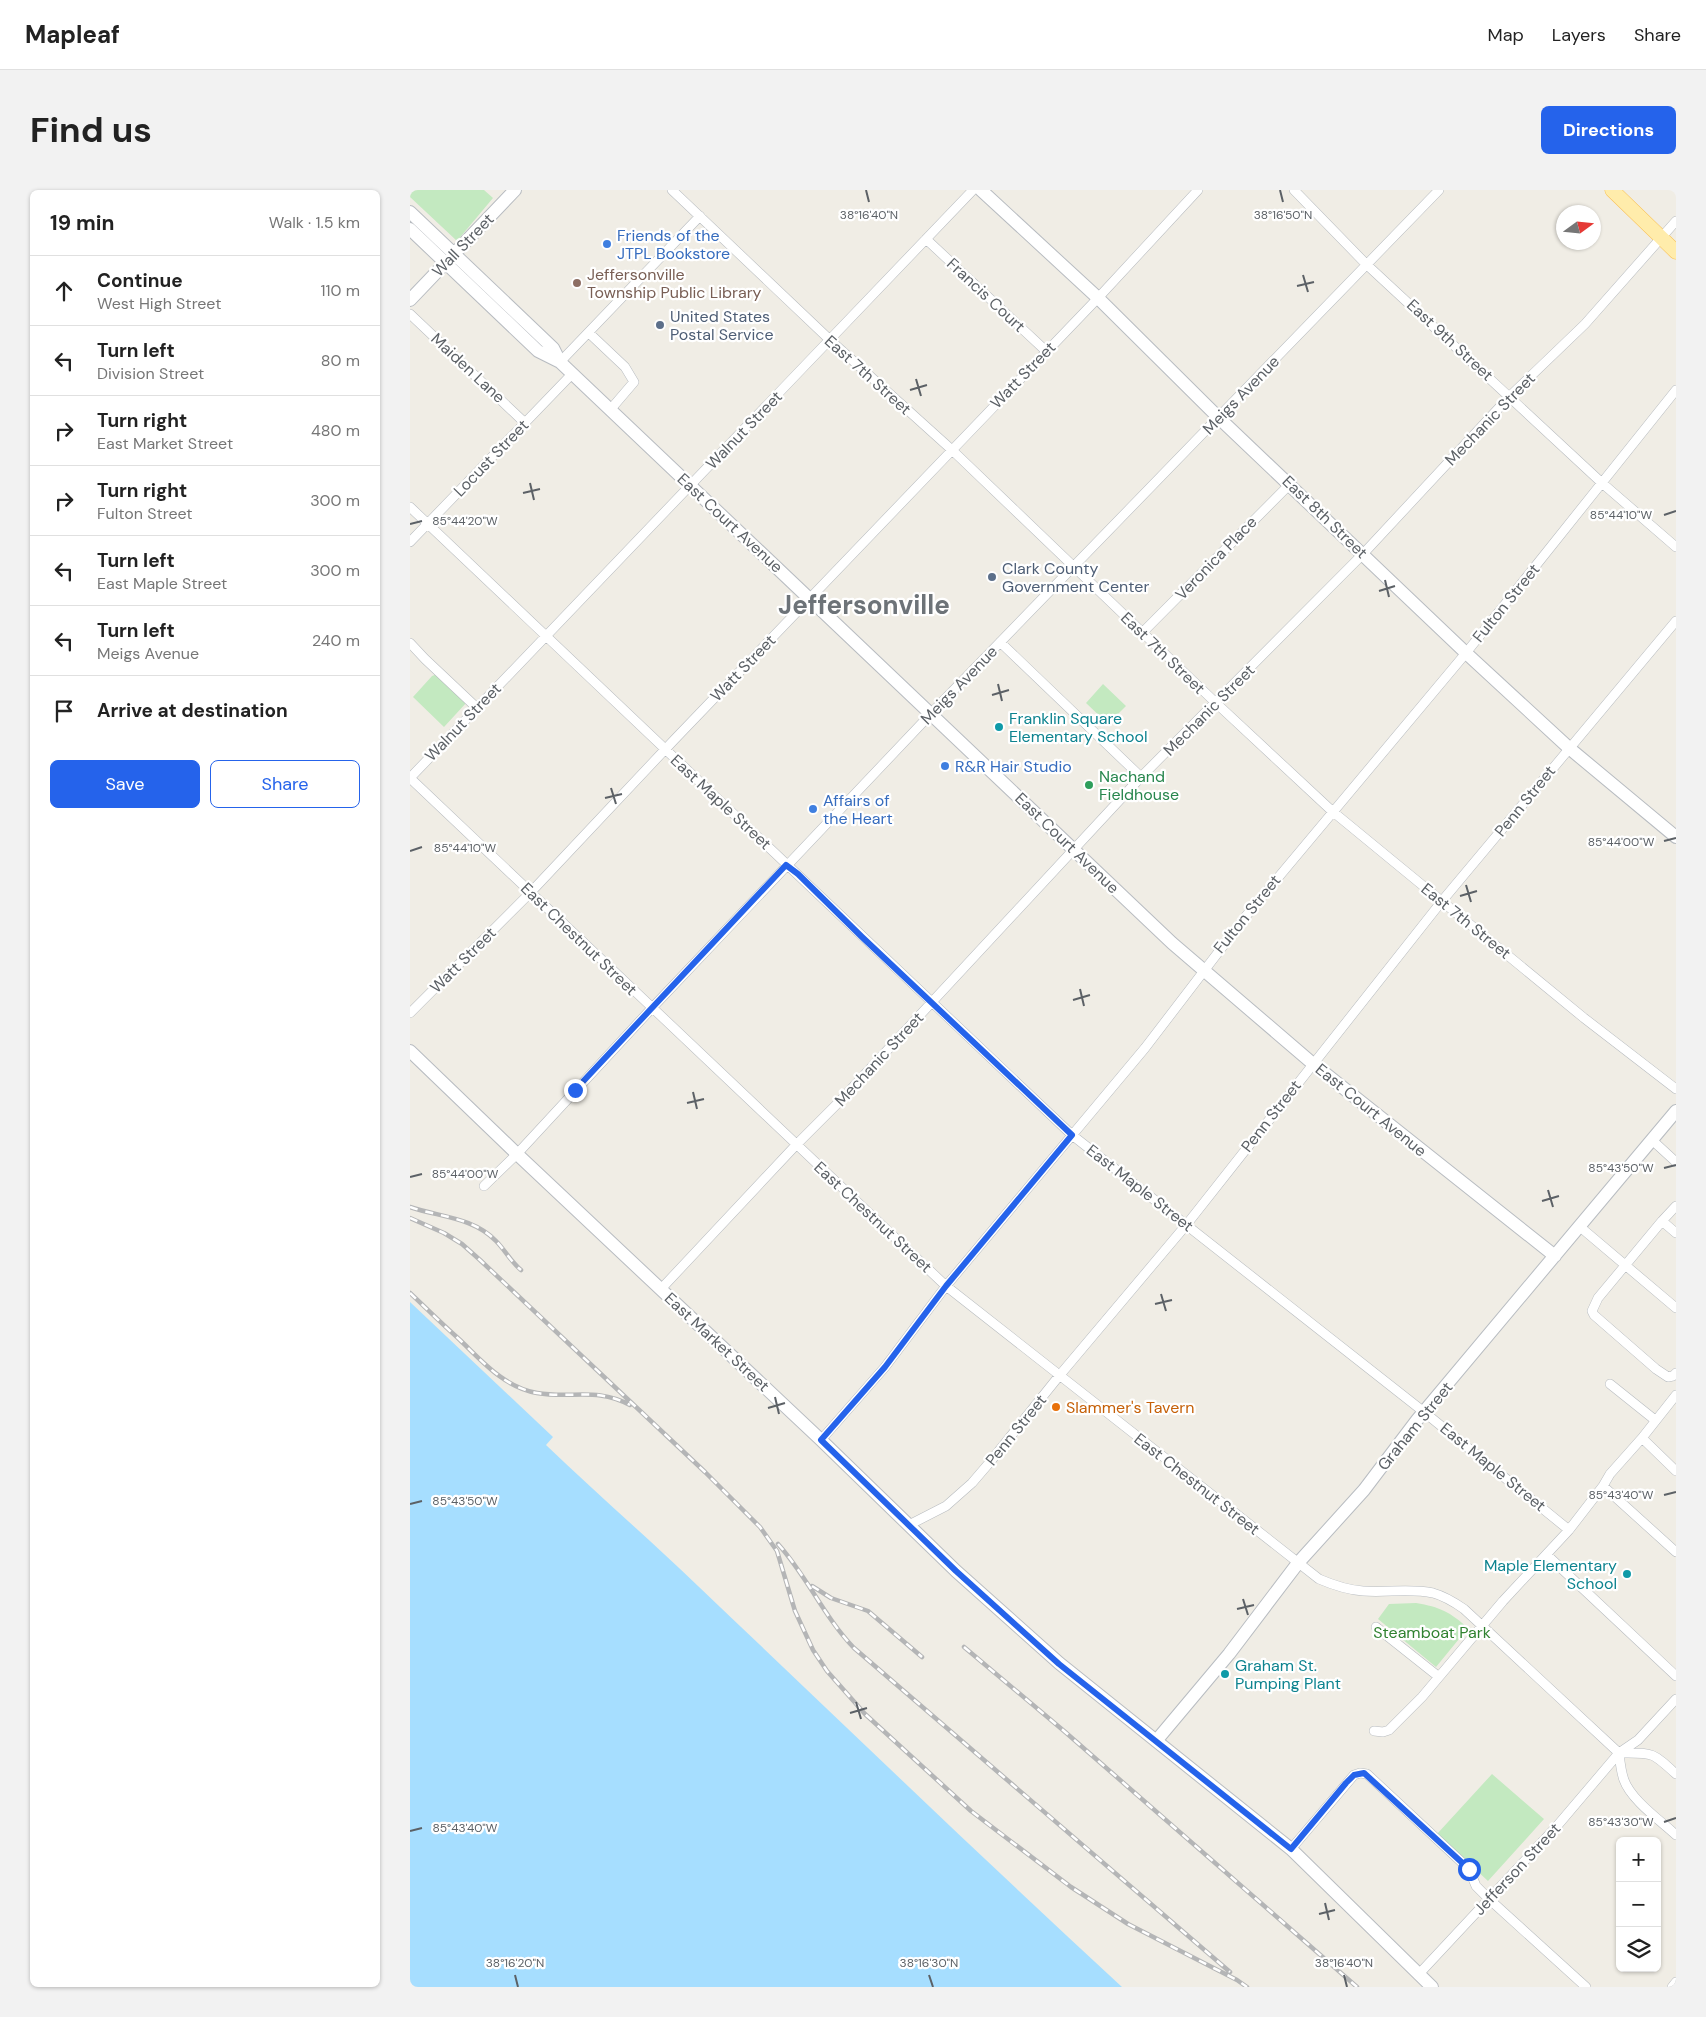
<!DOCTYPE html>
<meta charset="utf-8">
<style>
:root{--surface:#fff;--page:#f2f2f2;--text:#222;--muted:#767676;--line:#e0e0e0;--accent:#2563eb}
body{margin:0;font-family:"DM Sans",sans-serif;background:var(--page);color:var(--text)}
.controls{position:absolute;right:15px;bottom:15px;display:grid;overflow:hidden;border-radius:8px;box-shadow:0 1px 4px #0004}
.controls button{width:45px;height:45px;display:grid;place-items:center;padding:0;border:0;border-bottom:1px solid var(--line);background:var(--surface);color:var(--text);font:25px sans-serif}
.compass{position:absolute;left:1146px;top:15px;width:45px;height:45px;border-radius:50%;background:var(--surface);box-shadow:0 1px 4px #0004;rotate:75deg}
.stop{position:absolute;width:15px;height:15px;margin:-11px;border:4px solid #2563eb;border-radius:50%;background:#fff}
.stop.end{background:#2563eb;border-color:#fff;box-shadow:0 1px 5px #0008}
.list{margin:0;padding:0;list-style:none}
h2{display:flex;justify-content:space-between;align-items:center;height:65px;margin:0;padding:0 20px;font-size:21px}
h2 small{font-size:16px;font-weight:400;color:var(--muted)}
.list li{display:grid;grid-template-columns:32px 1fr auto;gap:15px;align-items:center;box-sizing:border-box;height:70px;padding:0 20px;border-top:1px solid var(--line)}
.list b{display:block;font-size:19px;white-space:nowrap}
.list p{margin:0;font-size:16px;white-space:nowrap;color:var(--muted)}
.list em{font-size:16px;font-style:normal;color:var(--muted)}
.actions{display:flex;gap:10px;padding:15px 20px}
.actions a{flex:1;padding:11px 0;border:1px solid var(--accent);border-radius:8px;text-align:center;font-size:18px;color:var(--accent)}
.actions .main{background:var(--accent);color:#fff}
.icon{flex:none;width:28px;height:28px;fill:none;stroke:currentColor;stroke-width:2;stroke-linecap:round;stroke-linejoin:round}
.map{position:relative;flex:none;width:1266px;height:1797px;overflow:hidden;border-radius:8px}
header{display:flex;align-items:center;gap:30px;box-sizing:border-box;height:70px;padding:0 25px;background:var(--surface);border-bottom:1px solid var(--line)}
header strong{font-size:24px}
nav{display:flex;gap:28px;margin-inline-start:auto;font-size:18px}
.intro{display:flex;align-items:center;justify-content:space-between;box-sizing:border-box;height:120px;padding:0 30px}
h1{margin:0;font-size:35px}
.button{padding:12px 22px;border-radius:8px;background:var(--accent);color:#fff;font-size:18px;font-weight:700}
main{display:flex;gap:30px;padding:0 30px}
aside{flex:1;background:var(--surface);border-radius:8px;box-shadow:0 1px 4px #0004}
.map>svg:first-child{display:block}
.green{fill:#c3e9c0}
.water{fill:#a6deff}
.lines{fill:none;stroke-linecap:round;stroke-linejoin:round}
.street-casing{stroke:#b7bbbf;stroke-width:10}
.secondary-casing{stroke:#b8bcc1;stroke-width:14}
.primary-casing{stroke:#f9c055;stroke-width:15}
.street{stroke:#fff;stroke-width:9}
.secondary{stroke:#fff;stroke-width:12}
.primary{stroke:#ffecab;stroke-width:14}
.rail-casing{stroke:#b4b5b6;stroke-width:4.5}
.rail{stroke:#fff;stroke-width:2.5;stroke-dasharray:8;stroke-linecap:butt}
.route{stroke:#2563eb;stroke-width:6}
.ticks{fill:none;stroke:#5c6166;stroke-width:2}
.shop-dot{fill:#3f7fe0;stroke:#fff;stroke-width:2}
.education-dot{fill:#8d6e63;stroke:#fff;stroke-width:2}
.service-dot{fill:#5c6f8a;stroke:#fff;stroke-width:2}
.culture-dot{fill:#0f9aa8;stroke:#fff;stroke-width:2}
.leisure-dot{fill:#2e9e5b;stroke:#fff;stroke-width:2}
.food-dot{fill:#e8710a;stroke:#fff;stroke-width:2}
.labels{text-anchor:middle;dominant-baseline:central;stroke-width:4.5;stroke-linejoin:round;paint-order:stroke}
.shop-label{font-size:16px;fill:#366cbe;stroke:#fff;text-anchor:start}
.street-label{font-size:16px;fill:#5c6166;stroke:#fff}
.education-label{font-size:16px;fill:#785e54;stroke:#fff;text-anchor:start}
.service-label{font-size:16px;fill:#4e5e75;stroke:#fff;text-anchor:start}
.culture-label{font-size:16px;fill:#0d838f;stroke:#fff;text-anchor:start}
.leisure-label{font-size:16px;fill:#27864d;stroke:#fff;text-anchor:start}
.food-label{font-size:16px;fill:#c56008;stroke:#fff;text-anchor:start}
.park-label{font-size:16px;fill:#308230;stroke:#fff}
.town-label{font-size:26px;font-weight:bold;fill:#6d7378;stroke:#fff}
.ticks-label{font-size:12px;text-anchor:middle;fill:#5c6166;stroke:#fff;stroke-width:4.5;stroke-linejoin:round;paint-order:stroke}
</style>
<header>
<strong>Mapleaf</strong>
<nav><a>Map</a><a>Layers</a><a>Share</a></nav>
</header>
<div class="intro"><h1>Find us</h1><a class="button">Directions</a></div>
<main>
<aside>
<h2>19 min<small>Walk · 1.5 km</small></h2>
<ul class="list">
<li><svg class="icon" aria-label="ahead" viewBox="0 0 24 24"><path d="M12 20V5M6 11l6-6 6 6"/></svg><div><b>Continue</b><p>West High Street</p></div><em>110 m</em></li>
<li><svg class="icon" aria-label="left" viewBox="0 0 24 24"><path d="M17 20v-9H6M10 6l-5 5 5 5"/></svg><div><b>Turn left</b><p>Division Street</p></div><em>80 m</em></li>
<li><svg class="icon" aria-label="right" viewBox="0 0 24 24"><path d="M7 20v-9h11M14 6l5 5-5 5"/></svg><div><b>Turn right</b><p>East Market Street</p></div><em>480 m</em></li>
<li><svg class="icon" aria-label="right" viewBox="0 0 24 24"><path d="M7 20v-9h11M14 6l5 5-5 5"/></svg><div><b>Turn right</b><p>Fulton Street</p></div><em>300 m</em></li>
<li><svg class="icon" aria-label="left" viewBox="0 0 24 24"><path d="M17 20v-9H6M10 6l-5 5 5 5"/></svg><div><b>Turn left</b><p>East Maple Street</p></div><em>300 m</em></li>
<li><svg class="icon" aria-label="left" viewBox="0 0 24 24"><path d="M17 20v-9H6M10 6l-5 5 5 5"/></svg><div><b>Turn left</b><p>Meigs Avenue</p></div><em>240 m</em></li>
<li><svg class="icon" aria-label="arrive" viewBox="0 0 24 24"><path d="M6 21V4h12l-3 4 3 4H6"/></svg><div><b>Arrive at destination</b></div></li>
</ul>
<div class="actions"><a class="main">Save</a><a>Share</a></div>
</aside>
<div class="map">
<svg width="1266" height="1797" viewBox="0 0 1266 1797">
<rect width="100%" height="100%" fill="#f0ede5"/>
<path class="green" d="M 0,0 L 74,0 L 83,8 L 47,51 L 0,7 Z
M 27,484 L 57,512 L 34,537 L 3,507 L 22,486 Z
M 693,494 L 716,516 L 698,534 L 676,513 Z
M 1006,1413 C 1030,1417 1040,1422 1058,1438 L 1026,1477 L 968,1429 L 979,1414 Z
M 1082,1584 L 1134,1629 L 1078,1691 L 1027,1644 Z"/>
<path class="water" d="M 0,1112 L 143,1247 L 136,1255 C 186,1303 238,1348 288,1396 C 429,1530 569,1665 712,1797 L 0,1797 Z"/>
<g class="lines">
<defs>
<path id="street" d="M 262,0 L 420,150 L 542,260 L 806,513 L 922,621 L 1174,828 L 1266,899
M 884,0 L 956,74 L 1192,293 L 1266,357
M 516,49 L 636,161
M 0,124 L 115,233
M 179,143 L 215,177 L 224,192 L 200,220
M 150,172 L 290,26
M 0,317 L 662,945 L 1014,1222 L 1159,1340
M 0,352 L 162,184
M 732,443 L 880,294
M 590,452 L 731,587
M 0,453 L 15,469 L 67,518
M 0,588 L 536,1096 L 909,1389 C 923,1395 938,1400 953,1401 C 976,1403 1000,1398 1023,1403 C 1034,1406 1044,1412 1054,1419 L 1209,1563
M 0,588 L 563,0
M 0,823 L 120,703 L 264,550 L 688,108 L 788,0
M 1242,950 L 1266,972
M 74,996 L 107,964 L 242,818 L 533,511 L 1029,0
M 1266,1016 L 1252,1031 L 1188,1108 L 1182,1121 L 1184,1125 L 1246,1179 L 1258,1187 L 1263,1186 L 1266,1183
M 1252,1031 L 1266,1043
M 1169,1036 L 1266,1118
M 251,1099 L 386,955 L 431,910 L 731,587 L 953,364 L 1100,206 L 1175,134 L 1266,31
M 1200,1194 L 1245,1230
M 1232,1248 L 1266,1281
M 411,1250 L 475,1177 L 536,1096 L 735,858 L 836,726 L 1056,463 L 1266,200
M 1193,1296 L 1266,1362
M 499,1335 L 536,1316 L 562,1293 L 580,1272 L 649,1186 L 777,1034 L 1032,711 L 1266,431
M 1137,1365 L 1266,1486
M 966,1437 L 1029,1487
M 964,1541 L 973,1542 L 979,1540 L 1012,1507 L 1093,1411 L 1159,1340 L 1193,1296 L 1200,1284 L 1232,1248 L 1266,1205
M 1209,1563 C 1210,1572 1211,1582 1214,1590 C 1221,1610 1251,1631 1266,1645
M 1209,1563 C 1243,1563 1241,1561 1266,1584
M 881,1659 L 944,1585 L 950,1583 L 957,1584 L 1059,1679 L 1066,1696 L 1079,1709 L 1176,1797
M 1008,1785 L 1147,1636 L 1209,1563 L 1228,1550 L 1266,1509
M 1262,1797 L 1266,1792"/>
<path id="secondary" d="M 571,0 L 688,108 L 809,228 L 1056,463 L 1159,558 L 1266,647
M 0,22 L 143,158 L 150,172
M 0,39 L 128,161 L 150,172 L 762,753 L 902,873 L 1145,1066
M 0,110 L 105,0
M 0,861 L 107,964 L 411,1250 L 546,1381 L 649,1473 L 881,1659 L 1022,1797
M 746,1551 L 819,1464 L 888,1373 L 954,1300 L 1007,1230 L 1266,921"/>
<path id="primary" d="M 1202,0 L 1266,62"/>
</defs>
<use href="#street" class="street-casing"/>
<use href="#secondary" class="secondary-casing"/>
<use href="#primary" class="primary-casing"/>
<use href="#street" class="street"/>
<use href="#secondary" class="secondary"/>
<use href="#primary" class="primary"/>
<defs>
<path id="rail" d="M 0,1017 C 29,1027 63,1027 86,1051 C 95,1060 101,1072 111,1080
M 0,1028 L 34,1043 L 52,1054 L 70,1070 L 295,1282 L 350,1337 L 367,1361 L 385,1421 L 403,1460 L 417,1481 L 455,1524 L 561,1621 L 661,1697 L 718,1734 L 827,1790 L 837,1797
M 0,1103 C 17,1119 33,1135 50,1150 C 73,1172 94,1197 127,1203 C 162,1209 186,1197 220,1215
M 368,1354 C 397,1386 414,1427 444,1458 L 820,1782
M 402,1396 L 421,1408 L 458,1421 L 512,1467
M 554,1457 L 654,1541 L 947,1797"/>
</defs>
<use href="#rail" class="rail-casing"/>
<use href="#rail" class="rail"/>
</g>
<g class="lines">
<path class="route" d="M 165,900 L 376,675 L 388,684 L 452,747 L 662,945 L 536,1096 L 475,1177 L 411,1250 L 546,1381 L 649,1474 L 881,1659 L 936,1593 L 944,1585 L 954,1583 L 1059,1679"/>
</g>
<path class="ticks" d="M 456,0 L 459,12M 870,0 L 873,12M 893,85 L 898,102M 887,96 L 904,92M 506,189 L 511,206M 500,200 L 517,195M 120,293 L 124,310M 113,303 L 130,299M 1254,325 L 1266,321M 0,334 L 12,331M 975,390 L 979,407M 969,401 L 985,396M 588,494 L 592,511M 582,505 L 599,500M 201,598 L 206,614M 195,608 L 212,604M 1254,651 L 1266,648M 0,661 L 12,657M 1056,695 L 1061,712M 1050,706 L 1067,701M 670,799 L 674,816M 663,810 L 680,805M 283,902 L 287,919M 277,913 L 294,909M 1254,978 L 1266,975M 0,987 L 12,984M 1138,1000 L 1143,1017M 1132,1011 L 1149,1006M 751,1104 L 756,1121M 745,1114 L 762,1110M 365,1207 L 369,1224M 358,1218 L 375,1213M 1254,1305 L 1266,1302M 0,1314 L 12,1311M 833,1409 L 838,1425M 827,1419 L 844,1415M 446,1512 L 451,1529M 440,1523 L 457,1518M 1254,1632 L 1266,1628M 0,1641 L 12,1638M 915,1713 L 919,1730M 909,1724 L 925,1720M 105,1785 L 108,1797M 519,1785 L 523,1797M 934,1785 L 937,1797"/>
<g class="shop-dot">
<circle cx="197" cy="54" r="5"/>
<circle cx="535" cy="576" r="5"/>
<circle cx="403" cy="619" r="5"/>
</g>
<circle class="education-dot" cx="167" cy="93" r="5"/>
<g class="service-dot">
<circle cx="250" cy="135" r="5"/>
<circle cx="582" cy="387" r="5"/>
</g>
<g class="culture-dot">
<circle cx="589" cy="537" r="5"/>
<circle cx="1217" cy="1384" r="5"/>
<circle cx="815" cy="1484" r="5"/>
</g>
<circle class="leisure-dot" cx="679" cy="595" r="5"/>
<circle class="food-dot" cx="646" cy="1217" r="5"/>
<g class="labels">
<g class="shop-label">
<text x="207" y="45">Friends of the<tspan x="207" dy="18">JTPL Bookstore</tspan></text>
<text x="545" y="576">R&amp;R Hair Studio</text>
<text x="413" y="610">Affairs of<tspan x="413" dy="18">the Heart</tspan></text>
</g>
<g class="street-label">
<text transform="translate(53 55) rotate(-46)">Wall Street</text>
<text transform="translate(576 105) rotate(43)">Francis Court</text>
<text transform="translate(1040 150) rotate(43)">East 9th Street</text>
<text transform="translate(58 178) rotate(43)">Maiden Lane</text>
<text transform="translate(458 185) rotate(42)">East 7th Street</text>
<text transform="translate(613 185) rotate(-46)">Watt Street</text>
<text transform="translate(831 205) rotate(-46)">Meigs Avenue</text>
<text transform="translate(1080 229) rotate(-46)">Mechanic Street</text>
<text transform="translate(334 240) rotate(-46)">Walnut Street</text>
<text transform="translate(81 268) rotate(-46)">Locust Street</text>
<text transform="translate(915 327) rotate(44)">East 8th Street</text>
<text transform="translate(320 333) rotate(43)">East Court Avenue</text>
<text transform="translate(806 368) rotate(-46)">Veronica Place</text>
<text transform="translate(1096 413) rotate(-51)">Fulton Street</text>
<text transform="translate(753 463) rotate(44)">East 7th Street</text>
<text transform="translate(333 478) rotate(-46)">Watt Street</text>
<text transform="translate(549 495) rotate(-46)">Meigs Avenue</text>
<text transform="translate(799 520) rotate(-45)">Mechanic Street</text>
<text transform="translate(53 532) rotate(-46)">Walnut Street</text>
<text transform="translate(1115 611) rotate(-51)">Penn Street</text>
<text transform="translate(311 612) rotate(43)">East Maple Street</text>
<text transform="translate(657 653) rotate(44)">East Court Avenue</text>
<text transform="translate(837 724) rotate(-51)">Fulton Street</text>
<text transform="translate(1056 731) rotate(39)">East 7th Street</text>
<text transform="translate(169 749) rotate(44)">East Chestnut Street</text>
<text transform="translate(53 770) rotate(-45)">Watt Street</text>
<text transform="translate(469 869) rotate(-47)">Mechanic Street</text>
<text transform="translate(961 920) rotate(39)">East Court Avenue</text>
<text transform="translate(861 926) rotate(-52)">Penn Street</text>
<text transform="translate(730 998) rotate(38)">East Maple Street</text>
<text transform="translate(463 1027) rotate(43)">East Chestnut Street</text>
<text transform="translate(307 1152) rotate(43)">East Market Street</text>
<text transform="translate(1005 1236) rotate(-51)">Graham Street</text>
<text transform="translate(606 1240) rotate(-51)">Penn Street</text>
<text transform="translate(1083 1277) rotate(39)">East Maple Street</text>
<text transform="translate(787 1294) rotate(38)">East Chestnut Street</text>
<text transform="translate(1107 1679) rotate(-47)">Jefferson Street</text>
</g>
<g class="education-label">
<text x="177" y="84">Jeffersonville<tspan x="177" dy="18">Township Public Library</tspan></text>
</g>
<g class="service-label">
<text x="260" y="126">United States<tspan x="260" dy="18">Postal Service</tspan></text>
<text x="592" y="378">Clark County<tspan x="592" dy="18">Government Center</tspan></text>
</g>
<g class="culture-label">
<text x="599" y="528">Franklin Square<tspan x="599" dy="18">Elementary School</tspan></text>
<text x="1207" y="1375" text-anchor="end">Maple Elementary<tspan x="1207" dy="18">School</tspan></text>
<text x="825" y="1475">Graham St.<tspan x="825" dy="18">Pumping Plant</tspan></text>
</g>
<g class="leisure-label">
<text x="689" y="586">Nachand<tspan x="689" dy="18">Fieldhouse</tspan></text>
</g>
<g class="food-label">
<text x="656" y="1217">Slammer's Tavern</text>
</g>
<g class="park-label">
<text x="1022" y="1442">Steamboat Park</text>
</g>
<g class="town-label">
<text x="454" y="415">Jeffersonville</text>
</g>
</g>
<g class="ticks-label">
<text x="459" y="29">38°16'40"N</text>
<text x="873" y="29">38°16'50"N</text>
<text x="1211" y="329">85°44'10"W</text>
<text x="55" y="335">85°44'20"W</text>
<text x="1211" y="656">85°44'00"W</text>
<text x="55" y="662">85°44'10"W</text>
<text x="1211" y="982">85°43'50"W</text>
<text x="55" y="988">85°44'00"W</text>
<text x="1211" y="1309">85°43'40"W</text>
<text x="55" y="1315">85°43'50"W</text>
<text x="1211" y="1636">85°43'30"W</text>
<text x="55" y="1642">85°43'40"W</text>
<text x="105" y="1777">38°16'20"N</text>
<text x="519" y="1777">38°16'30"N</text>
<text x="934" y="1777">38°16'40"N</text>
</g>
</svg>
<div class="controls">
<button>+</button>
<button>−</button>
<button><svg class="icon" aria-label="layers" viewBox="0 0 24 24"><path d="M12 4l9 5-9 5-9-5zM3 14l9 5 9-5"/></svg></button>
</div>
<svg class="compass" viewBox="-18 -18 36 36"><path d="M0-13l5 13h-10z" fill="#e53935"/><path d="M0 13l5-13h-10z" fill="#767676"/></svg>
<div class="stop" style="left:1059px;top:1679px"></div>
<div class="stop end" style="left:165px;top:900px"></div>
</div>
</main>
